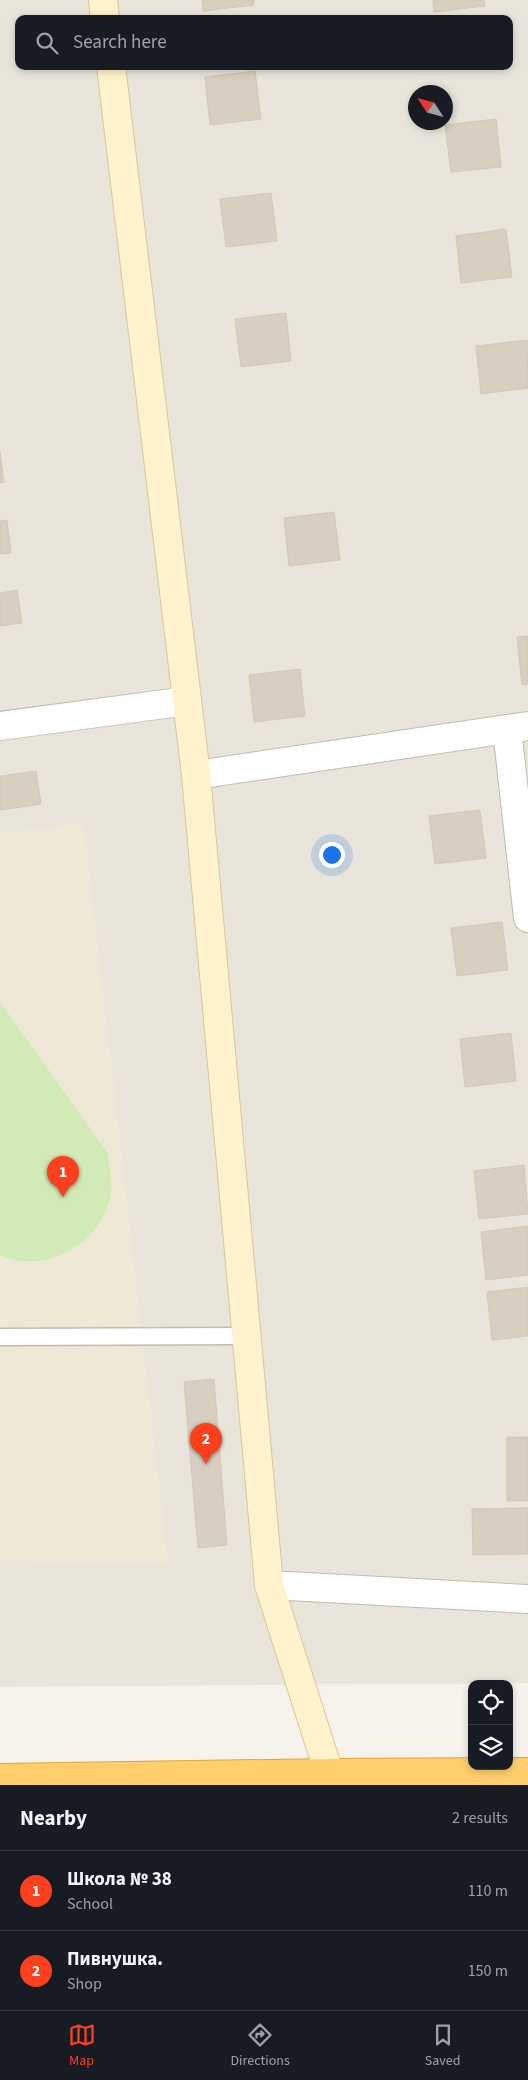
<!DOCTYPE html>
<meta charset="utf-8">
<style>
:root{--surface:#171b24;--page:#20242c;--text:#f1f3f6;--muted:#9ea1a6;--line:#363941;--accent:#fc3f1d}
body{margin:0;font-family:"Source Sans 3",sans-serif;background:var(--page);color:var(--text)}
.controls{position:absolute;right:15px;bottom:15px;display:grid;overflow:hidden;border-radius:10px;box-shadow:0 2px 8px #0003}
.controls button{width:45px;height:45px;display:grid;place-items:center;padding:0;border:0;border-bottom:1px solid var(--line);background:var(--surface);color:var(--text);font:25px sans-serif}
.compass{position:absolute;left:408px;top:85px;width:45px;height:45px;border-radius:50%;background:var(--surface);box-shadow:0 2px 8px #0003;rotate:306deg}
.you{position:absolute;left:331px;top:854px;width:18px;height:18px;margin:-12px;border:4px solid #fff;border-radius:50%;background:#1a73e8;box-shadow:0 0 0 8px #1a73e833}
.badge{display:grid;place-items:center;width:32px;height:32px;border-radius:50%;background:var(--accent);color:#fff;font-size:16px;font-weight:700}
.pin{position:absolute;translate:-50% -41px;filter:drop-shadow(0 1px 2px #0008)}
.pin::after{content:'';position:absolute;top:26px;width:18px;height:15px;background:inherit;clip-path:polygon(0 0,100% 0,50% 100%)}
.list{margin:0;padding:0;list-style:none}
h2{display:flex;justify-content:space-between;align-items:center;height:65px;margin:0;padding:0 20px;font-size:21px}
h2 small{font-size:16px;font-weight:400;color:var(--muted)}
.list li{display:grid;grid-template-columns:32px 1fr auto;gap:15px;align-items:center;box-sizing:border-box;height:80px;padding:0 20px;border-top:1px solid var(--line)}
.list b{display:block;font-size:19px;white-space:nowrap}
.list p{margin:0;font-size:16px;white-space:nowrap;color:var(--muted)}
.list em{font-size:16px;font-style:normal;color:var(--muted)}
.icon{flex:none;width:28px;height:28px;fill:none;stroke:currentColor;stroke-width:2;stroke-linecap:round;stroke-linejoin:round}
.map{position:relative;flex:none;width:528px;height:1785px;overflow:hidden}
.search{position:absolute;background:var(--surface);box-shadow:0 2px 8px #0003;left:15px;right:15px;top:15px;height:55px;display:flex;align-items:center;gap:12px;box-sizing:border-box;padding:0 18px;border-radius:10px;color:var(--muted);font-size:19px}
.sheet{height:225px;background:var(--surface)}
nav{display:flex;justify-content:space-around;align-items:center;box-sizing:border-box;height:70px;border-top:1px solid var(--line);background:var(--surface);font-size:14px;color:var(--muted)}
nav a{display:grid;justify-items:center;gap:2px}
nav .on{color:var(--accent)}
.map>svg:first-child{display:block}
.residential{fill:#eae5da;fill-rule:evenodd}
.education{fill:#efe8d6}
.green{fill:#d2eab5}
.building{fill:#d8cfc1;stroke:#d3c7b4}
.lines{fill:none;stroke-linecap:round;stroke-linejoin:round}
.lane-casing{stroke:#c2bbae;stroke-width:19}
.street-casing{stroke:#c2bbae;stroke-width:30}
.secondary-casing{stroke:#d6c79b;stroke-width:30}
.highway-casing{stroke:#e0a43c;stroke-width:30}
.lane{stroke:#fff;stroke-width:16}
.street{stroke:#fff;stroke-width:28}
.secondary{stroke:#fff3cd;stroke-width:28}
.highway{stroke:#ffcf6e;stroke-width:28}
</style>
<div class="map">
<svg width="528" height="1785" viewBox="0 0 528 1785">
<rect width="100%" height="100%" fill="#f6f3ec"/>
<path class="residential" d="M 0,0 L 528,0 L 528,1683 L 0,1687 ZM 19,19 L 509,19 L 509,66 L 19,66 ZM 416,92 L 446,92 L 446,122 L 416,122 Z"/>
<path class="education" d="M 84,823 L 168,1564 L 0,1561 L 0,833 Z"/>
<path class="green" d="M 0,1002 L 107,1152 C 110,1169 114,1188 108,1205 C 94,1248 42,1274 0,1255 Z"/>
<path class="building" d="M 202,0 L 254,0 L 254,5 L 203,11 Z
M 433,0 L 484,0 L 485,6 L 434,12 Z
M 255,71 L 261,119 L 210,125 L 205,77 Z
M 496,119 L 501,167 L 451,172 L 445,125 Z
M 271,193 L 277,241 L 226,247 L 220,199 Z
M 506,229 L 512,277 L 461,283 L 456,236 Z
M 286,313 L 291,361 L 241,367 L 235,319 Z
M 527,340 L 528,388 L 481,394 L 476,346 Z
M 0,452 L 4,482 L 0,483 Z
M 334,512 L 340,560 L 289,566 L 284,518 Z
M 7,520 L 11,553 L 0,554 L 0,521 Z
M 17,590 L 22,623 L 0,626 L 0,593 Z
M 528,636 L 528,684 L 522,685 L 517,637 Z
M 300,669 L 305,716 L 254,722 L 249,675 Z
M 36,771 L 41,804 L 0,810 L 0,776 Z
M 480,810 L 486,858 L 435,864 L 429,816 Z
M 502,922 L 508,970 L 457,976 L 451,928 Z
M 511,1033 L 516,1081 L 465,1087 L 460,1039 Z
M 524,1165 L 528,1214 L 479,1219 L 474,1171 Z
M 528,1226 L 528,1275 L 486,1280 L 481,1232 Z
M 528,1287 L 528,1336 L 492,1340 L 487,1292 Z
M 214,1379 L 227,1545 L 198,1548 L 184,1382 Z
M 507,1437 L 528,1437 L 528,1501 L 507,1501 Z
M 528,1508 L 528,1554 L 473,1555 L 472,1509 Z"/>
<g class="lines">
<defs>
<path id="lane" d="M 0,1337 L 246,1336"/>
<path id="street" d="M 0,726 L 187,701
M 507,729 L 528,918
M 196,775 L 528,726
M 269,1585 L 528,1599"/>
<path id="secondary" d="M 103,0 L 105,19
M 111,66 L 196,775 L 269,1585 L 329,1773"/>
<path id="highway" d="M 0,1778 L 329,1773 L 528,1772"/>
</defs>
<use href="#lane" class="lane-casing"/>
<use href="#street" class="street-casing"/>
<use href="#secondary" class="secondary-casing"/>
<use href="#highway" class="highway-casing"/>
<use href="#lane" class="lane"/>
<use href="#street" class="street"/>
<use href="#secondary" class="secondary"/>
<use href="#highway" class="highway"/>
</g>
</svg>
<div class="controls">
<button><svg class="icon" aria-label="locate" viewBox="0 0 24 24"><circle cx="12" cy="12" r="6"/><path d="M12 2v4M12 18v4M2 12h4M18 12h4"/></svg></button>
<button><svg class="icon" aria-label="layers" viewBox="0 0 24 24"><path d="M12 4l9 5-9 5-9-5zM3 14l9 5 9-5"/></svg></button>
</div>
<svg class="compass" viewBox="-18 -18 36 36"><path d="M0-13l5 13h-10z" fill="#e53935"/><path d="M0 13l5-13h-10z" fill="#9ea1a6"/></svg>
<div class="you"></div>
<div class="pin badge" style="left:63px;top:1197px">1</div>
<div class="pin badge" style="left:206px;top:1464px">2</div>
<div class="search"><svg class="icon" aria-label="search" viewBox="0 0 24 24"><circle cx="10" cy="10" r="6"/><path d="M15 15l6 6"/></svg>Search here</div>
</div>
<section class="sheet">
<h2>Nearby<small>2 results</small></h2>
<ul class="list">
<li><span class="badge">1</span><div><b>Школа № 38</b><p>School</p></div><em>110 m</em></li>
<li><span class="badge">2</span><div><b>Пивнушка.</b><p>Shop</p></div><em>150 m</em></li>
</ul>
</section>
<nav>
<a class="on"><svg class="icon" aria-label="map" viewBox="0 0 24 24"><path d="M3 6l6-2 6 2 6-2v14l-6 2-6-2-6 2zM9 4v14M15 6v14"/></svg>Map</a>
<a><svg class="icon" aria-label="directions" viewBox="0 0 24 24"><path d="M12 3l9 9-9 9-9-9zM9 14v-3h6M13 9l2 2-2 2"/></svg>Directions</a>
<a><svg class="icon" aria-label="saved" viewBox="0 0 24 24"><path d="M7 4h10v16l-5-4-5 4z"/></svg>Saved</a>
</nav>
